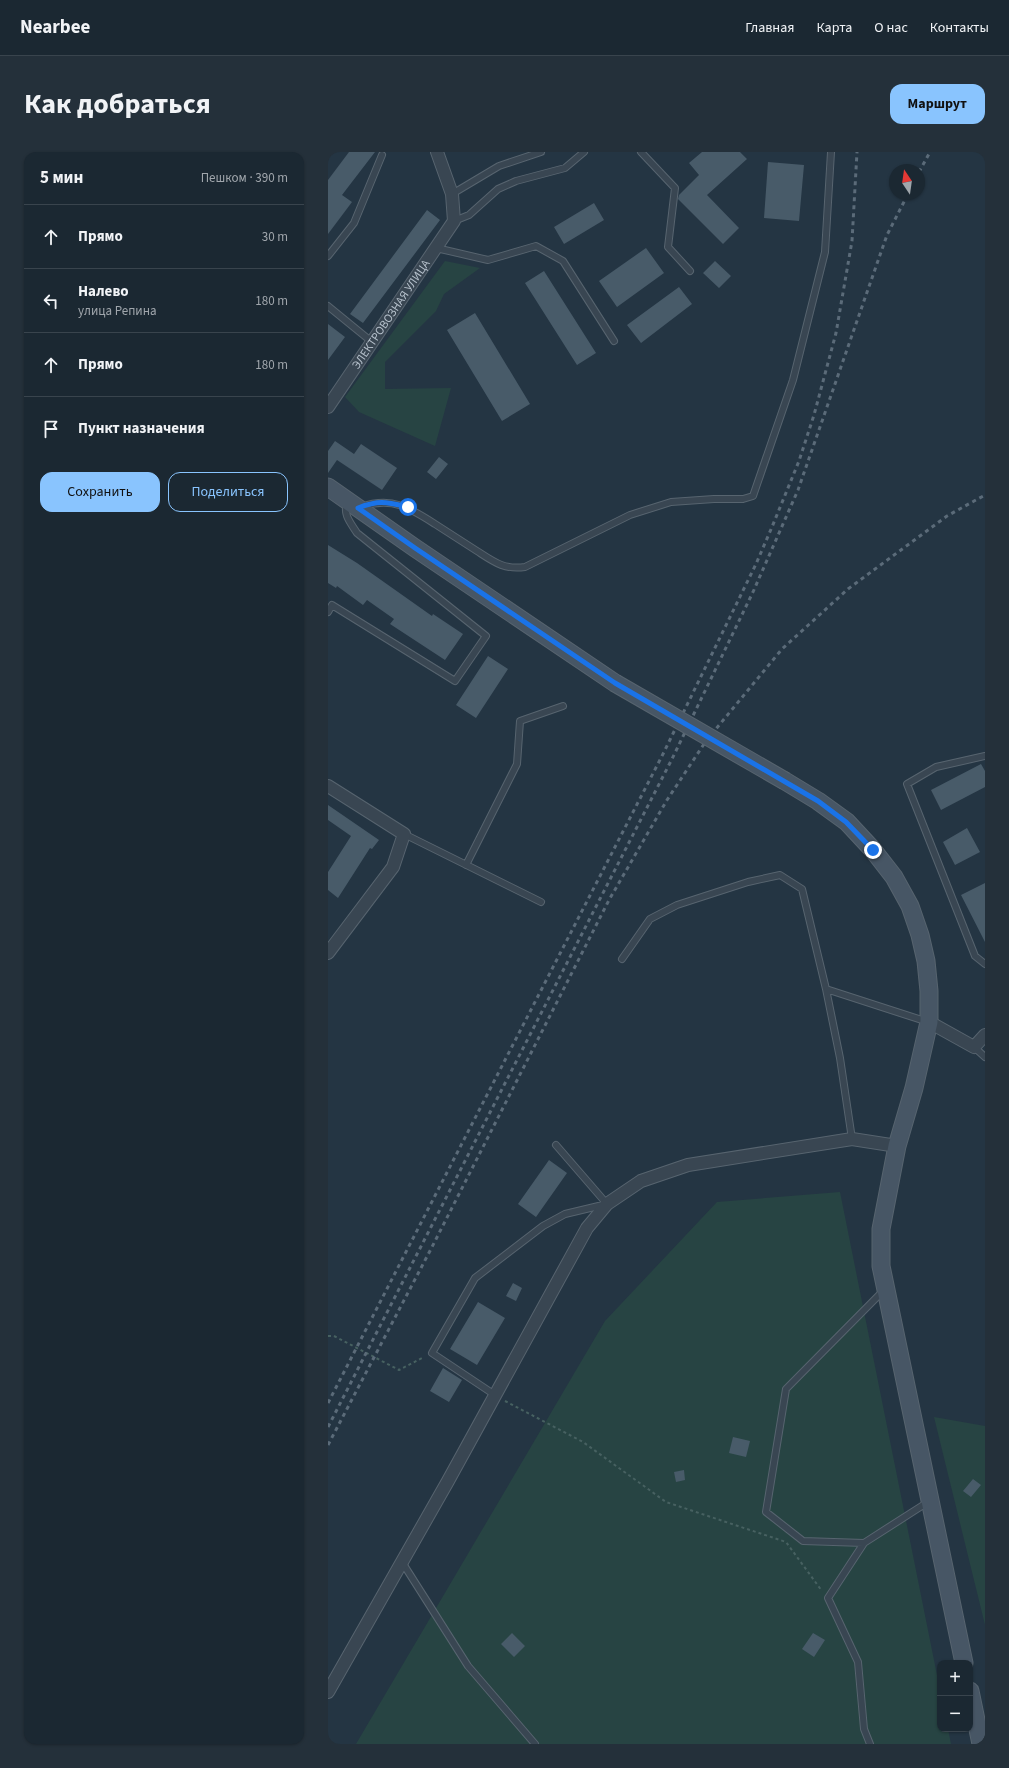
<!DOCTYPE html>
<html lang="ru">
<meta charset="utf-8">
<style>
:root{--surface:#1b2832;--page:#24303a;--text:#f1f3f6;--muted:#a0a6ac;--line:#39444d;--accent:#89c4fe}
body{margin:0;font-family:"Source Sans 3",sans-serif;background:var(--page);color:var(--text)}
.controls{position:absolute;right:12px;bottom:12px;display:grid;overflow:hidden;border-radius:8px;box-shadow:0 1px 3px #0004}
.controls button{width:36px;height:36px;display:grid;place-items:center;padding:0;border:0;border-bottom:1px solid var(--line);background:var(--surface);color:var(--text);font:20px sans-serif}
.compass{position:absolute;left:561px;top:12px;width:36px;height:36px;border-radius:50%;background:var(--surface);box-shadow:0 1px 3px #0004;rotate:347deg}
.stop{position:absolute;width:12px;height:12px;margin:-9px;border:3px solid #1a73e8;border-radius:50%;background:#fff}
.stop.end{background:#1a73e8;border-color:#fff;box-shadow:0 1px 4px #0008}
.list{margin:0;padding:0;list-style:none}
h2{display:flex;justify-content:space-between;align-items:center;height:52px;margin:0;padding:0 16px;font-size:17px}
h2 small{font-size:13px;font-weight:400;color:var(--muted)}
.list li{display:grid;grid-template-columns:26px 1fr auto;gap:12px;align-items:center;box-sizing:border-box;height:64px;padding:0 16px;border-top:1px solid var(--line)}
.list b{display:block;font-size:15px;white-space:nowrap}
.list p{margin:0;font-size:13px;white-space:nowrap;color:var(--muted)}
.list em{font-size:13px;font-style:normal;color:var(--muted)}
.actions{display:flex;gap:8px;padding:12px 16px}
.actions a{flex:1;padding:9px 0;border:1px solid var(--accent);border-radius:12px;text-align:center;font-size:14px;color:var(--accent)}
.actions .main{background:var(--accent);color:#111}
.icon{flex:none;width:22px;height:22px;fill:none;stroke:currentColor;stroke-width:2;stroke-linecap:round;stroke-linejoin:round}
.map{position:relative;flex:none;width:657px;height:1592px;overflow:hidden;border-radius:12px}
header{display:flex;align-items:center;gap:24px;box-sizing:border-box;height:56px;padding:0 20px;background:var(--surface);border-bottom:1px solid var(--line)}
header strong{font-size:19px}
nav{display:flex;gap:22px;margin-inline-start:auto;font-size:14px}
.intro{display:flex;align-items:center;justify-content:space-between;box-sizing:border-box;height:96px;padding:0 24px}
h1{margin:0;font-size:28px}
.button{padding:10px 18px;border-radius:12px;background:var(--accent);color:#111;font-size:14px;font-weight:700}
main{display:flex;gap:24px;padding:0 24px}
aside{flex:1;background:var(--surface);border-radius:12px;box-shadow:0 1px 3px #0004}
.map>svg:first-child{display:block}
.green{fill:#274443}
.building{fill:#485b69}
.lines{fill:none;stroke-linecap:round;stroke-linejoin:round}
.service-casing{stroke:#57646f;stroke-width:8}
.minor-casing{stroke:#57646f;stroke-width:14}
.secondary-casing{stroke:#57646f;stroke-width:19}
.path{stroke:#476161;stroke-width:2;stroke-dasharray:3 3;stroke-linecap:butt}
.service{stroke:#394652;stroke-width:6}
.minor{stroke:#394652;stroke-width:12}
.secondary{stroke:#475665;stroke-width:17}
.rail{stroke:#5b6b79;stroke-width:3;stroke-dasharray:4 4;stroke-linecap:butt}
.secondary-bridge-casing{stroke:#57646f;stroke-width:19;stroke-linecap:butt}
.secondary-bridge{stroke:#475665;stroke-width:17}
.route{stroke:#1a73e8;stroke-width:5}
.labels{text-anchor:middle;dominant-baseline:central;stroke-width:3;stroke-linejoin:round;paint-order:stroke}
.street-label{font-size:12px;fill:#b6c1cc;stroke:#1e2b37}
</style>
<header>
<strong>Nearbee</strong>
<nav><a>Главная</a><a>Карта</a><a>О нас</a><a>Контакты</a></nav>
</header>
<div class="intro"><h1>Как добраться</h1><a class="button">Маршрут</a></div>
<main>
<aside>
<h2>5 мин<small>Пешком · 390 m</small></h2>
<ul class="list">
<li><svg class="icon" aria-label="ahead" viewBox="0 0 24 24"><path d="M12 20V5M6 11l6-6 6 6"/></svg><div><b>Прямо</b></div><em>30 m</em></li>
<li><svg class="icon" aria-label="left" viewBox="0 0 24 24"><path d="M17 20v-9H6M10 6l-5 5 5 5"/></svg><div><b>Налево</b><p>улица Репина</p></div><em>180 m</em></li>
<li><svg class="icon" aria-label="ahead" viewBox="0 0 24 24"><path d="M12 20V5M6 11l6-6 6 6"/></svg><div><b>Прямо</b></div><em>180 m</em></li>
<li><svg class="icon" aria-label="arrive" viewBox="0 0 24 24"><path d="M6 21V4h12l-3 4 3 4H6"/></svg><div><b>Пункт назначения</b></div></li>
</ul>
<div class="actions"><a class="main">Сохранить</a><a>Поделиться</a></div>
</aside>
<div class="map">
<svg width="657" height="1592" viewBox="0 0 657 1592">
<rect width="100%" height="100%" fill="#243543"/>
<path class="green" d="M 117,109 L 152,116 L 116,142 L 108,159 L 57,210 L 57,237 L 123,236 L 107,294 L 31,260 L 17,245 Z
M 512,1040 L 612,1538 L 612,1577 L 620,1577 L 623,1592 L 28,1592 L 277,1169 L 389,1050 Z
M 606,1265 L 657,1274 L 657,1473 Z"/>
<path class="building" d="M 21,0 L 47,0 L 14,43 L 24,50 L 0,82 L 0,28 Z
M 374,0 L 412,0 L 419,7 L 379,43 L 411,76 L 395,92 L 350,47 L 351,43 L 371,23 L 361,11 Z
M 440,10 L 476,13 L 471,69 L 436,66 Z
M 266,51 L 276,68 L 236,92 L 226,75 Z
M 99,58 L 112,68 L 35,171 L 22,162 Z
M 318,96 L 336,121 L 289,155 L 271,129 Z
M 387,109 L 403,124 L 391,136 L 375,121 Z
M 216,119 L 268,201 L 249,213 L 197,131 Z
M 351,135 L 364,152 L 313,191 L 299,173 Z
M 147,161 L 202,252 L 174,269 L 119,178 Z
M 0,172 L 17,185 L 0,208 Z
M 7,289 L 26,302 L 33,292 L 69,316 L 54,338 L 9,308 L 0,321 L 0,299 Z
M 111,305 L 120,312 L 108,327 L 99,320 Z
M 0,393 L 29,411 L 104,464 L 105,462 L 135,482 L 117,508 L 62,472 L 66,467 L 39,448 L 35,453 L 9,434 L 8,436 L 0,431 Z
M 160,504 L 180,517 L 148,566 L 128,553 Z
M 653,612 L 657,619 L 657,635 L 613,658 L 603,638 Z
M 0,653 L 51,688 L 44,697 L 42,696 L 10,746 L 0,738 L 0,720 L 23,684 L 0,668 Z
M 639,676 L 652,700 L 627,713 L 615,690 Z
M 657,731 L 657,790 L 633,743 Z
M 221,1008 L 239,1021 L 208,1065 L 190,1052 Z
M 185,1131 L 194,1136 L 188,1149 L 178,1144 Z
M 150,1150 L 177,1166 L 149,1213 L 122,1197 Z
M 115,1216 L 134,1228 L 121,1250 L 102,1239 Z
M 405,1285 L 422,1289 L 418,1305 L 401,1301 Z
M 356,1318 L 357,1328 L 348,1330 L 346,1320 Z
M 645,1327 L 653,1333 L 643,1345 L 635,1339 Z
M 184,1481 L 197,1494 L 186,1505 L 173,1492 Z
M 485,1481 L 497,1488 L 486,1505 L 474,1497 Z"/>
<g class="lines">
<defs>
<path id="service" d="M 313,0 L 347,36 L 340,95 L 362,119
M 124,42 L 171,14 L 213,0
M 126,69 L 141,63 L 170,37 L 188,29 L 237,16 L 256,0
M 108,96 L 160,108 L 208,94 L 235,109 L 286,189
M 0,104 L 26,71 L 54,3
M 0,154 L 44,190
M 33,355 C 64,344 82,356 107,372 C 121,381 135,390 149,399 C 166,410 176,418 197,415 L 302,363 L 343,350 L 386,347 L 415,347 L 425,344 L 465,228 L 497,100 L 503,0
M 0,460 L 4,453 L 127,529 L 158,484 L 29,381 C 22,370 15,363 19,350
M 657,604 L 608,615 L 579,632 L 647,804 L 657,812
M 76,682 L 213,750
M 138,713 L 189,612 L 192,569 L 235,554
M 294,807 L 322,767 L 349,753 L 420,730 L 452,723 L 474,737 L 498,837 L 600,870
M 498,837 L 512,906 L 524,987
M 646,895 L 657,905
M 556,1138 L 458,1237 L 438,1360 L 475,1389 L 536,1391 L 600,1350
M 167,1243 L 104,1201 L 147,1126 L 215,1074 L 237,1062 L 279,1052 L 228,993
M 536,1391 L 500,1446 L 530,1510 L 536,1577 L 542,1592
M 74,1410 L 140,1514 L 207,1592"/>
<g id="minor">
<path id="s1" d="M 0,255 L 126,69 L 124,42 L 109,0"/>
<path d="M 0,634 L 76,682 L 65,715 L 0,801"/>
<path d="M 601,870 L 646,895 L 657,883"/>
<path d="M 0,1540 L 120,1329 L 259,1076 L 279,1052 L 313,1029 L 360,1013 L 524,987 L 569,994"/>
</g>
<path id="secondary" d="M 0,335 L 87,396 L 287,531
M 457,629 L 490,649 L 519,670 L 545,698 L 566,725 L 582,754 L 592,783 L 598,809 L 601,839 L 601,870 L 586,936 L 569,994 L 553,1077 L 553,1114 L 636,1511
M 642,1539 L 653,1592"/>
</defs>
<use href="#service" class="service-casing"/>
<use href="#minor" class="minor-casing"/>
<use href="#secondary" class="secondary-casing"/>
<path class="path" d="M 0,1184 L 6,1184 L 71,1218 L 96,1205
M 177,1249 L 255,1290 L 338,1350 L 458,1390 L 494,1439"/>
<use href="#service" class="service"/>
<use href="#minor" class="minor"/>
<use href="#secondary" class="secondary"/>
<path class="rail" d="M 591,20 L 602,0
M 0,1251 L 335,602 L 428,412 L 444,375 L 471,309 L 486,263 L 508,181 L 524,89 L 529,0
M 0,1275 L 344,607 L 425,440 L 470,338 L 559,83 L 580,42
M 0,1293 L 104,1095 L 281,748 L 339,648 L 378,589 L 454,497 L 520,437 L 619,364 L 657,343"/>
<defs>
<path id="secondary-bridge" d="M 287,531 L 457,629"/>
</defs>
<use href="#secondary-bridge" class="secondary-bridge-casing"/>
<use href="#secondary-bridge" class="secondary-bridge"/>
</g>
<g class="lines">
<path class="route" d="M 80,355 C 58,350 51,348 30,356 L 87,396 L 287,531 L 490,649 L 518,670 L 545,698"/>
</g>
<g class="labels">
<g class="street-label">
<text stroke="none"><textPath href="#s1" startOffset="112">ЭЛЕКТРОВОЗНАЯ УЛИЦА</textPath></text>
</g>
</g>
</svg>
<div class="controls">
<button>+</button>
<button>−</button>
</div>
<svg class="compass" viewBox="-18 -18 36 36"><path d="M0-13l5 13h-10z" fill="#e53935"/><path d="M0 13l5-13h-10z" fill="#a0a6ac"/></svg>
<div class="stop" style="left:80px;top:355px"></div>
<div class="stop end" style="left:545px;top:698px"></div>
</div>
</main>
